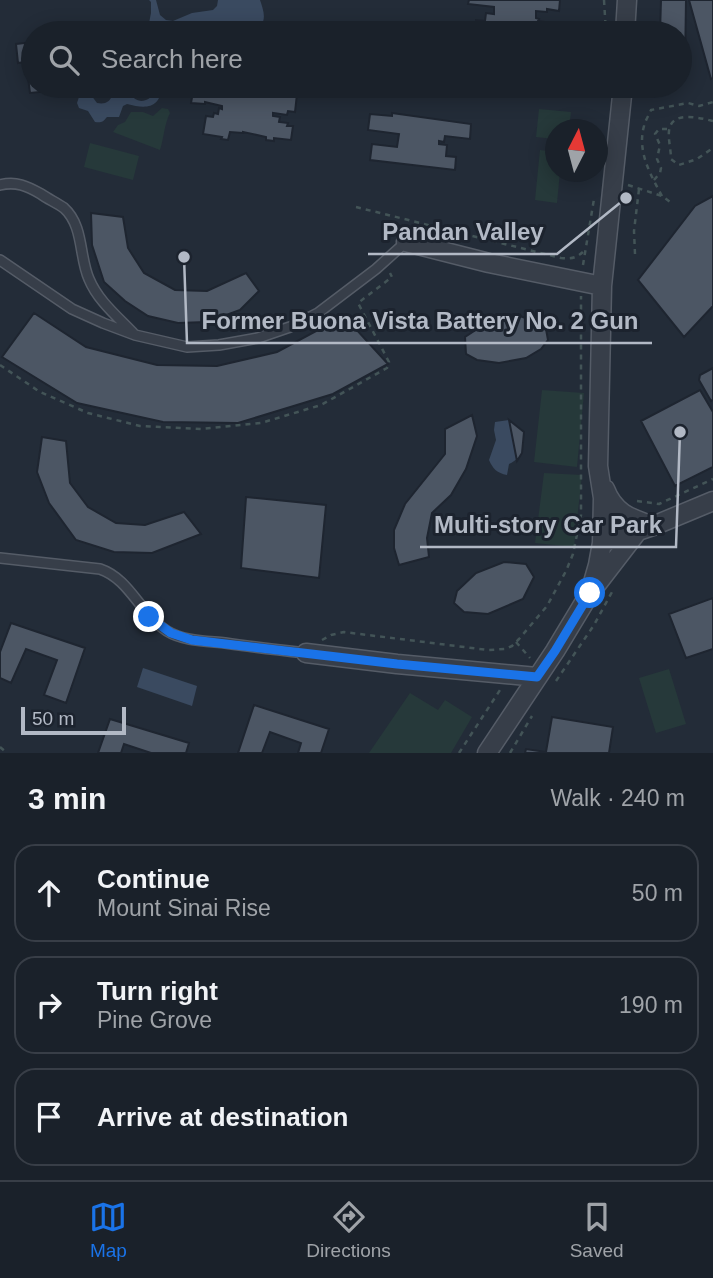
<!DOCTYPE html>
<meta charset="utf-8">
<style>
:root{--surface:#1a212a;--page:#272e36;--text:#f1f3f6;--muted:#9fa3a8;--line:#383e47;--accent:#1a73e8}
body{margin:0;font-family:Helvetica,sans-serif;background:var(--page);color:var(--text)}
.compass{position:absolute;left:545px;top:119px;width:63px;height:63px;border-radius:50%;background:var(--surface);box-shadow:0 4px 18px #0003;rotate:6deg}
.scale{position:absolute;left:21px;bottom:18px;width:105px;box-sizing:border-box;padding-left:7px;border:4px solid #b2b9c5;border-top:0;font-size:19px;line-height:24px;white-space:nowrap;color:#b2b9c5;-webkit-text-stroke:5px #1c232e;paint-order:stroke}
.stop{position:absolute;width:21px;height:21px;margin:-16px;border:5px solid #1a73e8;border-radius:50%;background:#fff}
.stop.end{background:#1a73e8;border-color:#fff;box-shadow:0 2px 7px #0008}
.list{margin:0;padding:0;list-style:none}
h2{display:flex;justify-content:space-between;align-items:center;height:91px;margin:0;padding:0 28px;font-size:30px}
h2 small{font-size:23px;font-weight:400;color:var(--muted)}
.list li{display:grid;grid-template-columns:46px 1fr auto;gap:21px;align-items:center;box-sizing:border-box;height:98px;margin:0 14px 14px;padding:0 14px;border:2px solid var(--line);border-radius:21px}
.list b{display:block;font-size:26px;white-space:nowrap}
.list p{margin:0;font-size:23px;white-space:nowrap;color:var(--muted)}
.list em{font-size:23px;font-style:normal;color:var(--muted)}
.icon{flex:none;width:38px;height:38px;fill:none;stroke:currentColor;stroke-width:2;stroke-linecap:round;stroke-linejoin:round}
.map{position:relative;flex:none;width:713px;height:753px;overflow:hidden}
.search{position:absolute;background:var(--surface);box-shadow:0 4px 18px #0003;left:21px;right:21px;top:21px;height:77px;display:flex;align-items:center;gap:18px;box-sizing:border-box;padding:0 24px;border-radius:38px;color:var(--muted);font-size:26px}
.sheet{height:427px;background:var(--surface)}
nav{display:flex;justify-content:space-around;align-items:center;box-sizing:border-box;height:98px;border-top:2px solid var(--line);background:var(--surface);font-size:19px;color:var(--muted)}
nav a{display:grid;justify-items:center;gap:4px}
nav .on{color:var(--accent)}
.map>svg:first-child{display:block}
.green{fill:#26393a}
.water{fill:#3a4a60}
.building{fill:#4c5664;stroke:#1e2530;stroke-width:2}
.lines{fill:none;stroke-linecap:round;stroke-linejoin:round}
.service-casing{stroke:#555c67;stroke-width:12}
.minor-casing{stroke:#555c67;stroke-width:21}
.path{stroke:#435457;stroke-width:2.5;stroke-dasharray:5 5;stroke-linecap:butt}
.service{stroke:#373e49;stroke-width:9}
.minor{stroke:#373e49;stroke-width:18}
.route{stroke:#1a73e8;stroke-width:9}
.leader{fill:none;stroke:#b2b9c5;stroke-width:2.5}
.callout-dot{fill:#b2b9c5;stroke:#1c232e;stroke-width:2.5}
.callout-label{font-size:24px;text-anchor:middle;font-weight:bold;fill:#b2b9c5;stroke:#1c232e;stroke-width:6;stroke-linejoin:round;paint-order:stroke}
</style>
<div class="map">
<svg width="713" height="753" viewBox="0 0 713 753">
<rect width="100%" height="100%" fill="#232c38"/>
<path class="green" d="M 162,108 L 168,109 L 170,113 C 164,125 164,138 160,150 L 113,132 L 118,125 L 125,122 L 131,112 L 143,112 L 153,116 Z
M 539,109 L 571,112 L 569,129 L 556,130 L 555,139 L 536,137 Z
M 90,143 L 139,156 L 133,180 L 84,167 Z
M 540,150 L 555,152 L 556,172 L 560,172 L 557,203 L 535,200 Z
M 542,390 L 584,393 L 577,467 L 534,462 Z
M 544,473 L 582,475 L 574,547 L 535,543 Z
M 669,669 L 686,724 L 656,733 L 639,678 Z
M 410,693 L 438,710 L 445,700 L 472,717 L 451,753 L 369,753 Z"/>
<path class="water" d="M 149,0 L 156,0 L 160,15 L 166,20 L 173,21 L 192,13 L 213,10 L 217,6 L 218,0 L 260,0 C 263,9 267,19 260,27 L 240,27 L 234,33 L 147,33 L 151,13 L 151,2 Z
M 153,86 L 162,86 C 160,109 146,109 127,104 L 123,106 L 119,117 L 107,117 C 103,122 101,123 95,122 L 88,111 L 79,108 L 77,103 L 79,97 L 87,93 L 91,95 L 97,103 C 114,106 109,92 120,90 C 130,88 132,105 146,100 C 153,98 153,92 153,86 Z
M 509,420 L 524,432 C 523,447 524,457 509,464 L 507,475 C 497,473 493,469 489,460 L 496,440 L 494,430 L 495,422 Z
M 143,668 L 197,686 L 192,706 L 137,687 Z"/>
<path class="building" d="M 469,0 L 560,0 L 559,11 L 547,9 L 547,12 L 536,11 L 536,18 L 539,19 L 538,21 L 566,25 L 565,33 L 468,33 L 469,23 L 476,24 L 476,20 L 485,21 L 486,13 L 494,14 L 494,7 L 468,4 Z
M 661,0 L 686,0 L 685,67 L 680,67 L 680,33 L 660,33 Z
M 689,0 L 713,0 L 713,78 L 711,79 Z
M 33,42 L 33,64 L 25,65 L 25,62 L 18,63 L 16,44 Z
M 33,76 L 33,86 L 69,86 L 69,89 L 57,90 L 58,93 L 50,94 L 49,91 L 30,93 L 28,77 Z
M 194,86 L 247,86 L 247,88 L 259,89 L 260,86 L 263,86 L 279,88 L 279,92 L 297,94 L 295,112 L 288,111 L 287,115 L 273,113 L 273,116 L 280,117 L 279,122 L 288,123 L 287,126 L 293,126 L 291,140 L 274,138 L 274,141 L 266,140 L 266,137 L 243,132 L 243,133 L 230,132 L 228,140 L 221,139 L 222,137 L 203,134 L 206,116 L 213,117 L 214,113 L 218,114 L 219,108 L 222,109 L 222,106 L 205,102 L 205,104 L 191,103 Z
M 392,113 L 471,124 L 470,139 L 445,136 L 444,142 L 439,141 L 439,144 L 447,145 L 446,156 L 456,157 L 455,170 L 370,160 L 372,144 L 397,147 L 399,134 L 368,130 L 370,114 L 392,116 Z
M 713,196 L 713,306 L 684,337 L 638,280 L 695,206 Z
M 91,213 L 123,217 L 128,248 L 144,273 L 175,290 L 207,291 L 246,273 L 259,291 L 240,310 L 207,322 L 178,323 L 148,316 L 125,301 L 104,282 L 92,245 Z
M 34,313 L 86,347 L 157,365 L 217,366 L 277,352 L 344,316 L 388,364 L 333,394 L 238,423 L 163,422 L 77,403 L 2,357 Z
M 514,314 L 537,322 L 546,329 L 548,340 L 541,349 L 526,358 L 499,363 L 477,360 L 466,354 L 465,337 L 491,320 Z
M 713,368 L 713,400 L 711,401 L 699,380 L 700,375 Z
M 700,390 L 713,412 L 713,467 L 675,486 L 641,421 Z
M 472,415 L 477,436 L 466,469 L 451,495 L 432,513 L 427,538 L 429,557 L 399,565 L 394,548 L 394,530 L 405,504 L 445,454 L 445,429 Z
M 509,420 L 524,432 L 522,453 L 517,461 Z
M 42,437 L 66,441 L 70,483 L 88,507 L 116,523 L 145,525 L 184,512 L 201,534 L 152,553 L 114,552 L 76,540 L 49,503 L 37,472 Z
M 246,497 L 326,505 L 319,578 L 241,568 Z
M 504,562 L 526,564 L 534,577 L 523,599 L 488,614 L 464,612 L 454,603 L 457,591 L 476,573 Z
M 713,598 L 713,649 L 686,658 L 669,614 Z
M 11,623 L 85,648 L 66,703 L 44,695 L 57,660 L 26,649 L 11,683 L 0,678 L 0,652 Z
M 254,705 L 329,729 L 321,753 L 298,753 L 301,743 L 270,732 L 262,753 L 238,753 Z
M 552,717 L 613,727 L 609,753 L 525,753 L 526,749 L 546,752 Z
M 110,719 L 189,743 L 186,753 L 151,753 L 124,744 L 121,753 L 98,753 Z"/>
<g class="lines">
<defs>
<path id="service" d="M 0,185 C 16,181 27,186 41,194 C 48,199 57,203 64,208 C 84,226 79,257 89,279 C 98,301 118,317 134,334
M 0,260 L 72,309 L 103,323 L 135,335 L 187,347 L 219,345 L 258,338 L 290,327 L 318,313 L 376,269 L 406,242
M 0,558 L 100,569 C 130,579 140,614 167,631 C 183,641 206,641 225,643 C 252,647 279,650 306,653"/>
<path id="minor" d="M 625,33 L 627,0
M 406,242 L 489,263 L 602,286
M 605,489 C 614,513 630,518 653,526
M 602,543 L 653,526 L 713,501
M 590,593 L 598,565 L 602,543 L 603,498 L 598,466 L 602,286 L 623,86
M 306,653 L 397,664 L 537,677
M 487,753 L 555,651 L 590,593 L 637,532"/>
</defs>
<use href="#service" class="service-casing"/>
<use href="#minor" class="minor-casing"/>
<path class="path" d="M 604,0 L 606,33
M 713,121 C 700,118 671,110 669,131 C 668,139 671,150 671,159 L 679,165 L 697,159 L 713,148
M 654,180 L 660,173 L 661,168 L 657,159 L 660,145 L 655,134 L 659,129 L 668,129
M 628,185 L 662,196 L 673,204
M 662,196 C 650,174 637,151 644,126 C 645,121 649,115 651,110 L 688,103 L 699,106 L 713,102
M 356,207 L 561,258 C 572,259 577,258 585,250
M 635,254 L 634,231 L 639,189
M 583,265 L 594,199
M 0,365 L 40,392 L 88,413 L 140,426 L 201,429 L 261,423 L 321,405 L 387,368 L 389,362 L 358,303 L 392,277 L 390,273
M 637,501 L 659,504 L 713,479
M 322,640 L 331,635 L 344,632 L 488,650 L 505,649 L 512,646 L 519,639 L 547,606 L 566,571 L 573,554 L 581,515 L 581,296
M 516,642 L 530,658
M 556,681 L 594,625 L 612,592
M 0,747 L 7,753
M 459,753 L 500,690
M 510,753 L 532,716"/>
<use href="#service" class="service"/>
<use href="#minor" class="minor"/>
</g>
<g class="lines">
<path class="route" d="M 149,617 L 171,633 L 192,640 L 397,664 L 537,677 L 555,651 L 590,593"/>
</g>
<path class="leader" d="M626 198L557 254H368M184 257L187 343H652M680 432L676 547H420"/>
<g class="callout-dot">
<circle cx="626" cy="198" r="7"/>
<circle cx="184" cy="257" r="7"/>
<circle cx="680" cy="432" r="7"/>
</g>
<g class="callout-label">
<text x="463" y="240">Pandan Valley</text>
<text x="420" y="329">Former Buona Vista Battery No. 2 Gun</text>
<text x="548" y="533">Multi-story Car Park</text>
</g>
</svg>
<svg class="compass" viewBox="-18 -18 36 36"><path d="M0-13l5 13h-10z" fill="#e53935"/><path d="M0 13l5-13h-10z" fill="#9fa3a8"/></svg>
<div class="scale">50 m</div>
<div class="stop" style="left:590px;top:593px"></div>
<div class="stop end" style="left:149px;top:617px"></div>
<div class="search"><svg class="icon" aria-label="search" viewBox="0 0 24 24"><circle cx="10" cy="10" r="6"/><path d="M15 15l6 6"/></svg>Search here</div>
</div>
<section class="sheet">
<h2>3 min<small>Walk · 240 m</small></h2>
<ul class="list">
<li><svg class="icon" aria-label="ahead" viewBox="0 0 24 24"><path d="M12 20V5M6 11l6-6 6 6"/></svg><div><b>Continue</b><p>Mount Sinai Rise</p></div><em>50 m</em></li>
<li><svg class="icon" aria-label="right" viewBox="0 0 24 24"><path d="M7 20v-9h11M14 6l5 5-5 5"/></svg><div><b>Turn right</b><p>Pine Grove</p></div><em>190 m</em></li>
<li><svg class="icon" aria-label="arrive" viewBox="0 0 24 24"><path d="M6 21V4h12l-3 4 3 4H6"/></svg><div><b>Arrive at destination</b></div></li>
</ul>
</section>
<nav>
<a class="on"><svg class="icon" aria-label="map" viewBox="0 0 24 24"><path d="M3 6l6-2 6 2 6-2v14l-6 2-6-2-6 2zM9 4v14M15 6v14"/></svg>Map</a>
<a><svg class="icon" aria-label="directions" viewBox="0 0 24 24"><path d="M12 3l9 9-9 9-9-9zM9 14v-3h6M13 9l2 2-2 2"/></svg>Directions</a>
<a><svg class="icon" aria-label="saved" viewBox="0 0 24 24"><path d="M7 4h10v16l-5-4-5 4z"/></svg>Saved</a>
</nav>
